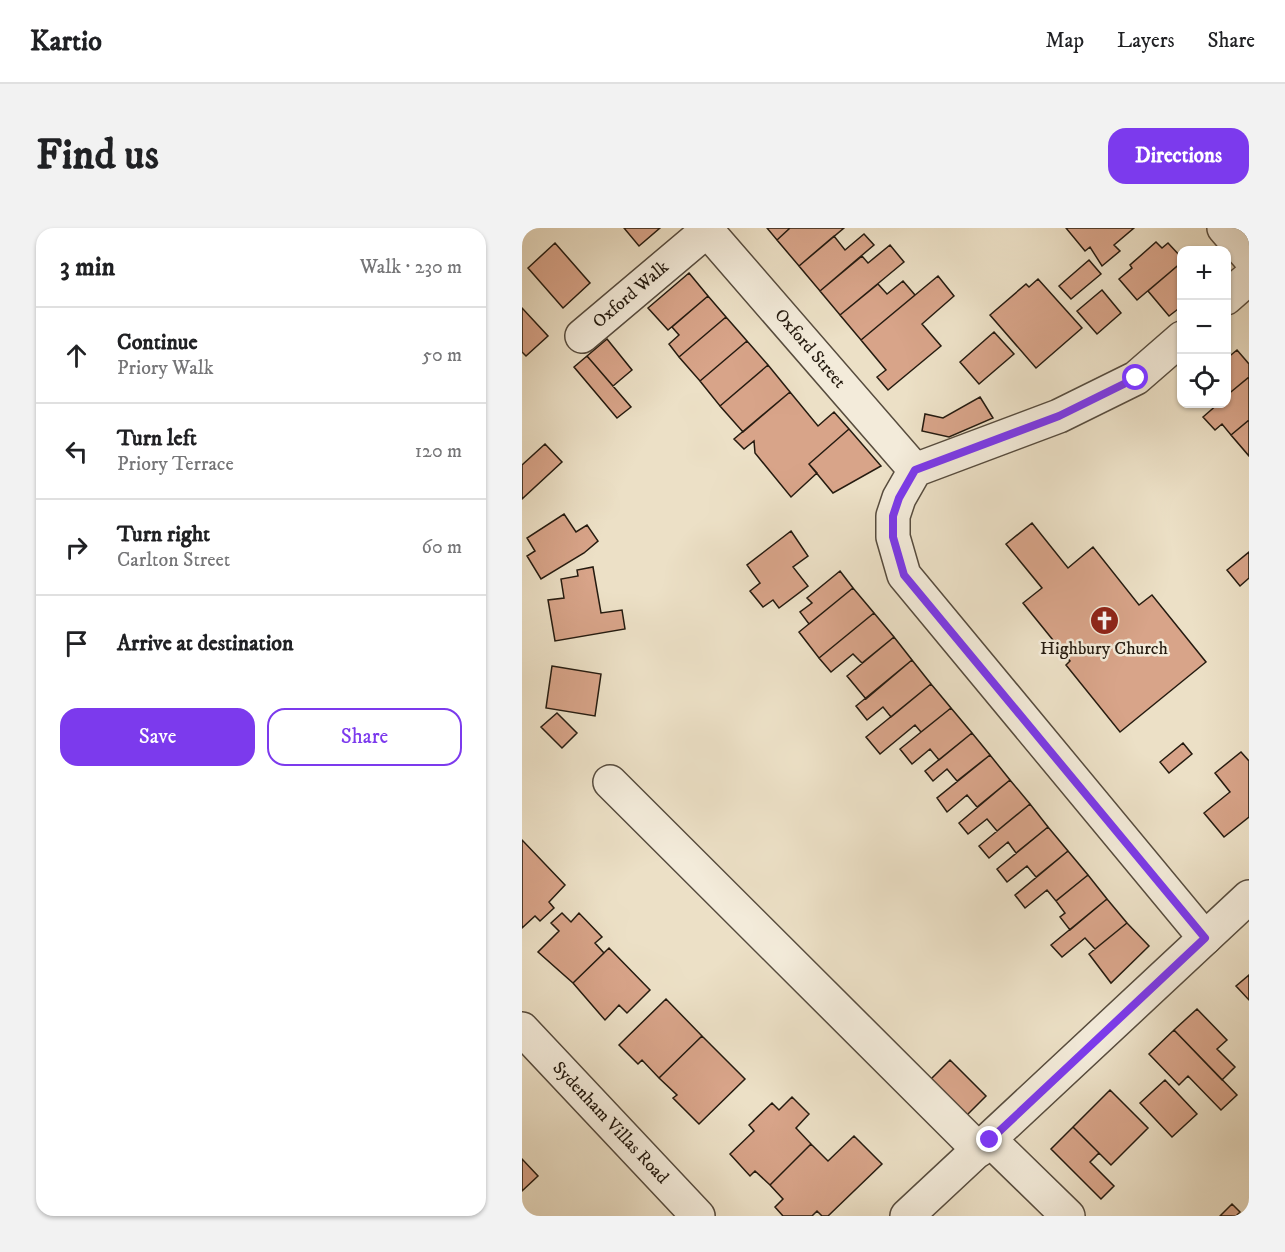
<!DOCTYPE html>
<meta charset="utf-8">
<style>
:root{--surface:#fff;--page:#f2f2f2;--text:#202124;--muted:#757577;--line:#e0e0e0;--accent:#7c3aed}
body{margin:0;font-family:"IM FELL DW Pica",serif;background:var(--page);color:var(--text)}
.controls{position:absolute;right:18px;top:18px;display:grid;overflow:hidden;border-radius:12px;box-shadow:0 2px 4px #0004}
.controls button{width:54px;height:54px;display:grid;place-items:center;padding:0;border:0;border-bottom:2px solid var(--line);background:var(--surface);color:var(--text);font:30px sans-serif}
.stop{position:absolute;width:18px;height:18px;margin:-14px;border:4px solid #7c3aed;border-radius:50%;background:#fff}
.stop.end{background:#7c3aed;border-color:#fff;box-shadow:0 2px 6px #0008}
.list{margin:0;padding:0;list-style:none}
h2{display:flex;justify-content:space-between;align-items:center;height:78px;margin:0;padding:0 24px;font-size:26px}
h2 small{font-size:20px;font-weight:400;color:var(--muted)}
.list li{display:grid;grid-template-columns:39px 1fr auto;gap:18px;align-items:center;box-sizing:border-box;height:96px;padding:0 24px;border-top:2px solid var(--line)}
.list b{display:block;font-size:22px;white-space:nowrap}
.list p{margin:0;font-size:20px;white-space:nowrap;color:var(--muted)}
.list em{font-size:20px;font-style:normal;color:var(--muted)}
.actions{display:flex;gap:12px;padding:18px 24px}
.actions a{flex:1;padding:14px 0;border:2px solid var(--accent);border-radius:18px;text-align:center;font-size:21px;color:var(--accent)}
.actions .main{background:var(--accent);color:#fff}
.icon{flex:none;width:33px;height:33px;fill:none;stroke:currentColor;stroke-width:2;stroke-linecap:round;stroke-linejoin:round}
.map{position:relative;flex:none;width:727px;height:988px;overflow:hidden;border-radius:18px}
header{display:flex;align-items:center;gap:36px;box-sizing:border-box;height:84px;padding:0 30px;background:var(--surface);border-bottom:2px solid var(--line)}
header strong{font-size:28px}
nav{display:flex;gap:33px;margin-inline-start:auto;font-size:21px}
.intro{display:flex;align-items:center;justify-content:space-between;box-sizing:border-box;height:144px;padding:0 36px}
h1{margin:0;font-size:42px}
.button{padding:15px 27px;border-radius:18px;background:var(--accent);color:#fff;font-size:21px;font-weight:700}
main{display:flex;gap:36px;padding:0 36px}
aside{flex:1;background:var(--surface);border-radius:18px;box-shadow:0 2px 4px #0004}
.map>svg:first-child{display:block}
.building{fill:#d8a489;stroke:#251b10;stroke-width:1.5}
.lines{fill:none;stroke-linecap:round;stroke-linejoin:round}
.minor-casing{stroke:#574c3e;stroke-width:36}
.minor{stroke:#f3ebda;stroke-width:33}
.route{stroke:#7c3aed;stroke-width:8}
.labels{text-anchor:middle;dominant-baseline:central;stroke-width:5;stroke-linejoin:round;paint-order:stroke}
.street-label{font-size:18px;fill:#251b10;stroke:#f3ebda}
.poi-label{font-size:18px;fill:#251b10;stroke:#f3ebda}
</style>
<header>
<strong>Kartio</strong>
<nav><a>Map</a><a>Layers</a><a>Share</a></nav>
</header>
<div class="intro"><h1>Find us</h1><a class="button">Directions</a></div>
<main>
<aside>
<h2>3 min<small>Walk · 230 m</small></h2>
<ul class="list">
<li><svg class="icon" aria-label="ahead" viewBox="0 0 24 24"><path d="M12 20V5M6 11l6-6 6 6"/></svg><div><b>Continue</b><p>Priory Walk</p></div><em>50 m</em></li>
<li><svg class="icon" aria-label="left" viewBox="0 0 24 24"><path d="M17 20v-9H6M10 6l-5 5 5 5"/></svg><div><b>Turn left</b><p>Priory Terrace</p></div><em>120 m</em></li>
<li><svg class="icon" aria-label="right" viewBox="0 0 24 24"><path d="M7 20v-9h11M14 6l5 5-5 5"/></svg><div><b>Turn right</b><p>Carlton Street</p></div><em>60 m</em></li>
<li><svg class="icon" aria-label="arrive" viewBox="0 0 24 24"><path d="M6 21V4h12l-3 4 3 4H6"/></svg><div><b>Arrive at destination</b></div></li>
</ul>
<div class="actions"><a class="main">Save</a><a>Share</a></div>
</aside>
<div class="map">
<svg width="727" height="988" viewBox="0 0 727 988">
<rect width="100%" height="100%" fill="#ece0c6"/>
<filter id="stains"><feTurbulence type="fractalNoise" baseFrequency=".00333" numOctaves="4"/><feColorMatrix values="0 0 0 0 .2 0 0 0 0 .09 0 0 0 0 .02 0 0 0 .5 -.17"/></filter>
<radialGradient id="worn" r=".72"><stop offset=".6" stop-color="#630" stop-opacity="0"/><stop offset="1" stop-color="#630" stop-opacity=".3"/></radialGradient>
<path class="building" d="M 102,0 L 138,0 L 117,18 Z
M 245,0 L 268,0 L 255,12 Z
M 268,0 L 322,0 L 277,38 L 255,12 Z
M 544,0 L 612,0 L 592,17 L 598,23 L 580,38 L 568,19 L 563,23 Z
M 342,6 L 352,17 L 298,63 L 277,38 L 312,8 L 323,22 Z
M 634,14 L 640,20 L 646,15 L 660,30 L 660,34 L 615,72 L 597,51 L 610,40 L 608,37 Z
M 33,15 L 68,55 L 41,80 L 6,40 Z
M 368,17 L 382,34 L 318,87 L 298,63 L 340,28 L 346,35 Z
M 567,32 L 579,46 L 549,71 L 537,58 Z
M 660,34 L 660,78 L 647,88 L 626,63 Z
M 167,45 L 186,68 L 146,102 L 126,80 Z
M 416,48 L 432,68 L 400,96 L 419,118 L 366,162 L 355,149 L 364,142 L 339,112 Z
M 516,51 L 560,100 L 514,140 L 468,87 L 504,56 L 507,59 Z
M 381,53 L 393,67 L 339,112 L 318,87 L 356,56 L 365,66 Z
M 580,62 L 599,85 L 575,106 L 555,83 Z
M 186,68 L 204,89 L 157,129 L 147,116 L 157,107 L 150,99 Z
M 0,80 L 26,108 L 4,128 L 0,124 Z
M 204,89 L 225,113 L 178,153 L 157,129 Z
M 472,104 L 492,126 L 457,156 L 438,134 Z
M 85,111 L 110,142 L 91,158 L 65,128 Z
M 225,113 L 246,137 L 198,178 L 178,153 Z
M 715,122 L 727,136 L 727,149 L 704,168 L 704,131 Z
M 65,128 L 109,179 L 95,190 L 52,139 Z
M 246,137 L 268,164 L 221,204 L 198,178 Z
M 727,149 L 727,192 L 709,207 L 700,196 L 693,202 L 681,189 L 696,176 L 704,176 L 704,168 Z
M 268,164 L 296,198 L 312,184 L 327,201 L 287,236 L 295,245 L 269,269 L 233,225 L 232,213 L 222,221 L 212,211 Z
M 458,169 L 471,190 L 427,209 L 400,203 L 403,186 L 421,190 Z
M 727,192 L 727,228 L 709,207 Z
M 327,201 L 359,238 L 311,265 L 287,236 Z
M 23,216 L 40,234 L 0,271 L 0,237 Z
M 42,286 L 54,304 L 65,297 L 76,313 L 62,325 L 19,351 L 5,328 L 13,323 L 5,310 Z
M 510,295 L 546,340 L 571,319 L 617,377 L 630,367 L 684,434 L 598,504 L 544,437 L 548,433 L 501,375 L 520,360 L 484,316 Z
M 269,303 L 286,328 L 271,339 L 286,358 L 257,380 L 251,372 L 241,379 L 228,363 L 238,355 L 225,337 Z
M 727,324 L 727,350 L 718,358 L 705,342 Z
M 71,339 L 79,385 L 100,382 L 103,401 L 33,413 L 26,372 L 42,370 L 39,351 L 56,348 L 55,342 Z
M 318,343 L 331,360 L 287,396 L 278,384 L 290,375 L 285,370 Z
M 331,360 L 352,385 L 297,430 L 277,404 Z
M 352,385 L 372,409 L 340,435 L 331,426 L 309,444 L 297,430 Z
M 372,409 L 390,432 L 344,471 L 325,448 Z
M 390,432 L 409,456 L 369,489 L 361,479 L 345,492 L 334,478 Z
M 30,438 L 79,446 L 73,488 L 24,480 Z
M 409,456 L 429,480 L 399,504 L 393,497 L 358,526 L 344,509 Z
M 429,480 L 450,505 L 417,532 L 408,521 L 390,536 L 378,521 Z
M 35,485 L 55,505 L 40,520 L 19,499 Z
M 450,505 L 468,527 L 435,553 L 425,541 L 411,553 L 403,543 Z
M 661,515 L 670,526 L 647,545 L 638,534 Z
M 719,524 L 727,533 L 727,589 L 702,609 L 682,585 L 708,564 L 693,545 Z
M 468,527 L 488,552 L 455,579 L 445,567 L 425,584 L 415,570 Z
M 488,552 L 508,576 L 475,603 L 465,591 L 446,606 L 437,595 Z
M 508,576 L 526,599 L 494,625 L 486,614 L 467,630 L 457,618 Z
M 526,599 L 546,623 L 514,649 L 505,638 L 485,654 L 475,641 Z
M 0,612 L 43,657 L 27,674 L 32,680 L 18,693 L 13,688 L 0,700 Z
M 546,623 L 566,647 L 534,673 L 525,662 L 503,680 L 493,667 Z
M 566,647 L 585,671 L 548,702 L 538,689 L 543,685 L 534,673 Z
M 585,671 L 605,695 L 573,721 L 563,710 L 540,729 L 529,717 Z
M 40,685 L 49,694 L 57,685 L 80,709 L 73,715 L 82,725 L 51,755 L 16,724 L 37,703 L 29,695 Z
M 605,695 L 627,718 L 589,755 L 567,726 Z
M 87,720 L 128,762 L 105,785 L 97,777 L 83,792 L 51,755 Z
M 727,747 L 727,772 L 714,758 Z
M 144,771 L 180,808 L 137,850 L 120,832 L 116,836 L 97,817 Z
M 675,781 L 705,812 L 695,821 L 713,839 L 700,852 L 652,802 Z
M 652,802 L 715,867 L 699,882 L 666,848 L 657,857 L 627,826 Z
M 180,808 L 223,851 L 177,896 L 151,870 L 155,867 L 137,850 Z
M 428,832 L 464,868 L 434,898 L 398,862 Z
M 643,852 L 675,886 L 650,909 L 618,875 Z
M 588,862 L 626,900 L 589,937 L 551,899 Z
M 270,869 L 287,886 L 274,900 L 289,916 L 248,957 L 233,943 L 228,948 L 208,926 L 232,903 L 227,897 L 250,875 L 257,882 Z
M 551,899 L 577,925 L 568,934 L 592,958 L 579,971 L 529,921 Z
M 332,908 L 360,936 L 306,988 L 300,988 L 295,983 L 290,988 L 261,988 L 253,979 L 261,971 L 248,957 L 289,916 L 306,933 Z
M 0,931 L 16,948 L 0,963 Z
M 710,976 L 718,984 L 714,988 L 698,988 Z"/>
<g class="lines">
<defs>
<g id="minor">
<path id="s1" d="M 183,0 L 393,242"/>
<path d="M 702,0 L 727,29"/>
<path d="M 704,70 L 727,50"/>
<path id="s2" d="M 60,108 L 188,0"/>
<path d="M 660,110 L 614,150 L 537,188 L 393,242 L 377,270 L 371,288 L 371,309 L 382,347 L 683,710"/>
<path d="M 88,554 L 457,922"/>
<path id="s3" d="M 0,801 L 176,988"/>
<path d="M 468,912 L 546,988"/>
<path d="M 385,988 L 727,669"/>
</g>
</defs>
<use href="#minor" class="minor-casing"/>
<use href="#minor" class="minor"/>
</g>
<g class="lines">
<path class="route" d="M 468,912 L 683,710 L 382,347 L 371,309 L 371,288 L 377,270 L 393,242 L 537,188 L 614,150"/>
</g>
<defs>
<symbol id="church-disc" viewBox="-11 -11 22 22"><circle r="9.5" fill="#8f2418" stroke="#f3ebda"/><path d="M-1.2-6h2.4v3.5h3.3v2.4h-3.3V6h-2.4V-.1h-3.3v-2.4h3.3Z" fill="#fff"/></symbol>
</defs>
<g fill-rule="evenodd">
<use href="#church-disc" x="566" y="376" width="33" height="33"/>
</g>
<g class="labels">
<g class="street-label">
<text stroke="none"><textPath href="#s2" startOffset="64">Oxford Walk</textPath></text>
<text stroke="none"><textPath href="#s1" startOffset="160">Oxford Street</textPath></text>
<text stroke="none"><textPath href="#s3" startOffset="129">Sydenham Villas Road</textPath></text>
</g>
<g class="poi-label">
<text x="582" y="421">Highbury Church</text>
</g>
</g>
<rect width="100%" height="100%" filter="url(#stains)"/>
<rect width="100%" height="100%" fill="url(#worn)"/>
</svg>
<div class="controls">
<button>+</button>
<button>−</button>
<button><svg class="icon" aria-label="locate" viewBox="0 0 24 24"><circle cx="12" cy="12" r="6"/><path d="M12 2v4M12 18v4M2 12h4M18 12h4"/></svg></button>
</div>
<div class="stop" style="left:614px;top:150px"></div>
<div class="stop end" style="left:468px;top:912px"></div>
</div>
</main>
